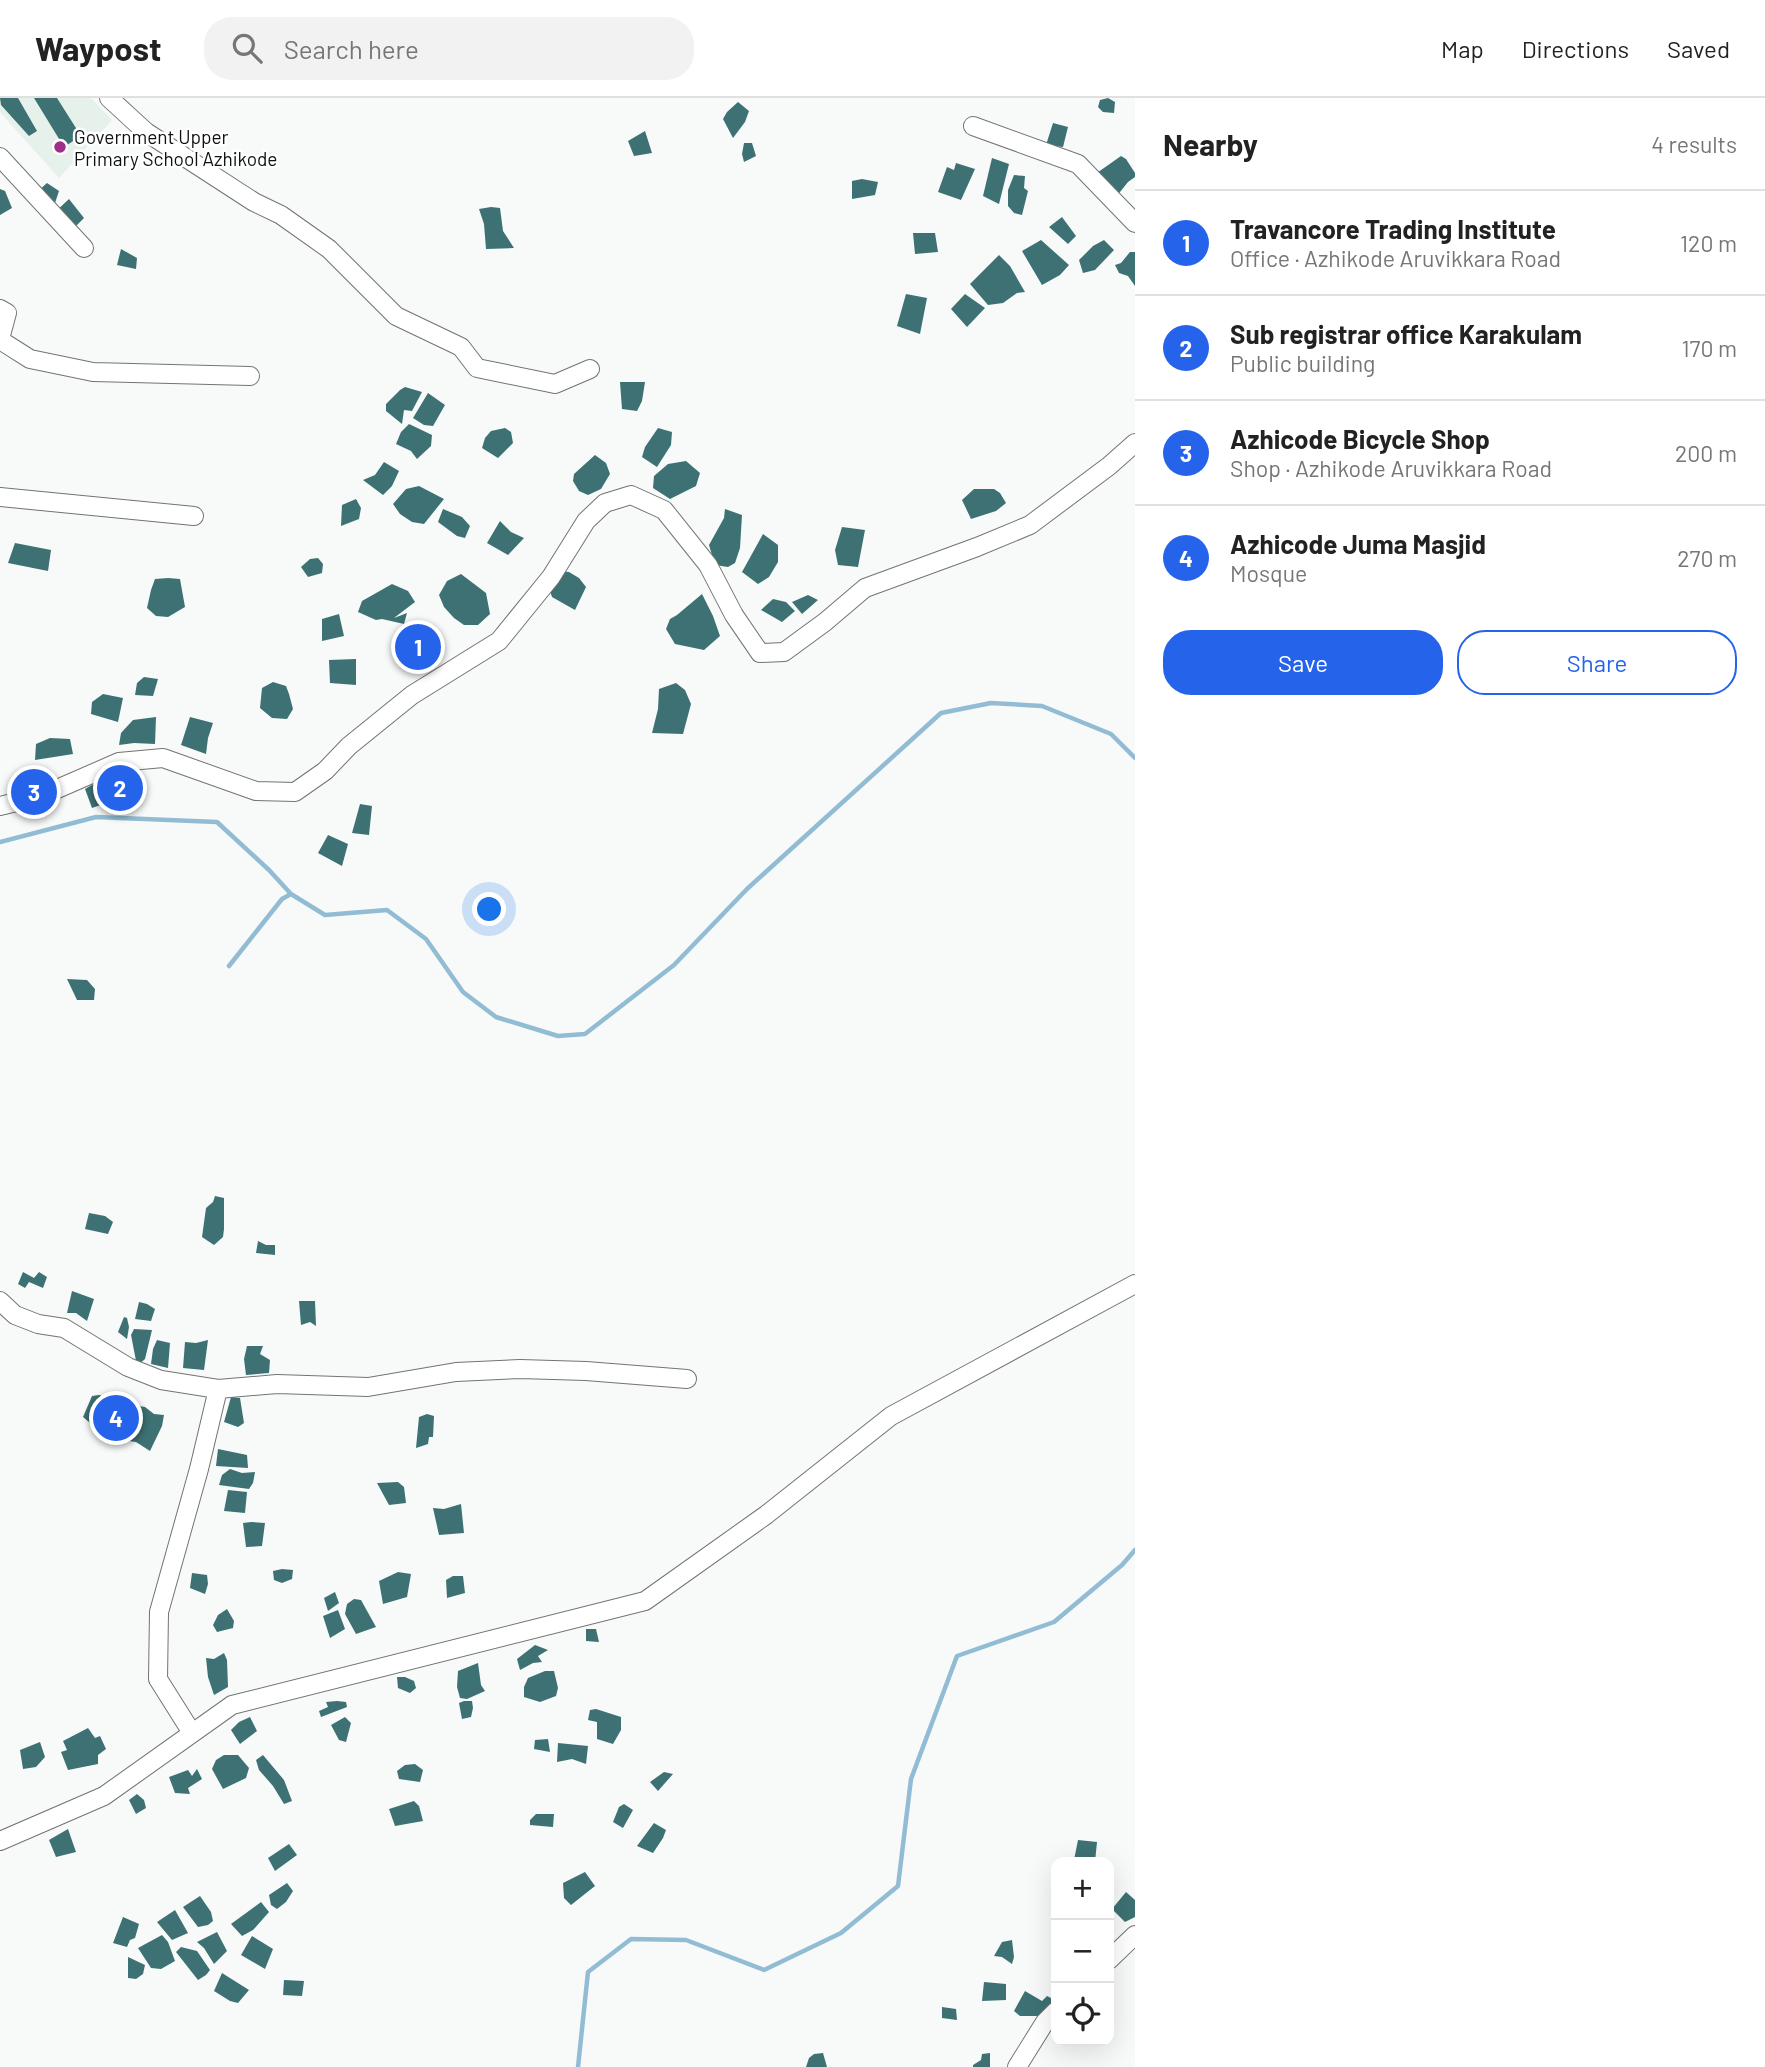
<!DOCTYPE html>
<meta charset="utf-8">
<style>
:root{--surface:#fff;--page:#f2f2f2;--text:#222;--muted:#767676;--line:#e0e0e0;--accent:#2563eb}
body{margin:0;font-family:Barlow,sans-serif;background:var(--page);color:var(--text)}
.controls{position:absolute;right:21px;bottom:21px;display:grid;overflow:hidden;border-radius:14px;box-shadow:0 7px 28px #0002}
.controls button{width:63px;height:63px;display:grid;place-items:center;padding:0;border:0;border-bottom:2px solid var(--line);background:var(--surface);color:var(--text);font:35px sans-serif}
.you{position:absolute;left:490px;top:812px;width:24px;height:24px;margin:-18px;border:5px solid #fff;border-radius:50%;background:#1a73e8;box-shadow:0 0 0 10px #1a73e833}
.badge{display:grid;place-items:center;width:46px;height:46px;border-radius:50%;background:var(--accent);color:#fff;font-size:23px;font-weight:700}
.pin{position:absolute;translate:-50% -50%;border:4px solid #fff;box-shadow:0 2px 7px #0006}
.list{margin:0;padding:0;list-style:none}
h2{display:flex;justify-content:space-between;align-items:center;height:91px;margin:0;padding:0 28px;font-size:30px}
h2 small{font-size:23px;font-weight:400;color:var(--muted)}
.list li{display:grid;grid-template-columns:46px 1fr auto;gap:21px;align-items:center;box-sizing:border-box;height:105px;padding:0 28px;border-top:2px solid var(--line)}
.list b{display:block;font-size:26px;white-space:nowrap}
.list p{margin:0;font-size:23px;white-space:nowrap;color:var(--muted)}
.list em{font-size:23px;font-style:normal;color:var(--muted)}
.actions{display:flex;gap:14px;padding:21px 28px}
.actions a{flex:1;padding:16px 0;border:2px solid var(--accent);border-radius:28px;text-align:center;font-size:24px;color:var(--accent)}
.actions .main{background:var(--accent);color:#fff}
.icon{flex:none;width:38px;height:38px;fill:none;stroke:currentColor;stroke-width:2;stroke-linecap:round;stroke-linejoin:round}
.map{position:relative;flex:none;width:1135px;height:1969px;overflow:hidden}
header{display:flex;align-items:center;gap:42px;box-sizing:border-box;height:98px;padding:0 35px;background:var(--surface);border-bottom:2px solid var(--line)}
header strong{font-size:33px}
nav{display:flex;gap:38px;margin-inline-start:auto;font-size:24px}
.search{width:490px;height:63px;background:var(--page);display:flex;align-items:center;gap:18px;box-sizing:border-box;padding:0 24px;border-radius:28px;color:var(--muted);font-size:26px}
main{display:flex}
aside{flex:1;background:var(--surface)}
.map>svg:first-child{display:block}
.built{fill:#e6f1ec}
.lines{fill:none;stroke-linecap:round;stroke-linejoin:round}
.stream{stroke:#92bcd4;stroke-width:4.5}
.building{fill:#3d7173}
.minor-casing{stroke:#717473;stroke-width:20}
.minor{stroke:#fff;stroke-width:18}
.poi-dot{fill:#a02f8c;stroke:#fff;stroke-width:2.5}
.labels{text-anchor:middle;dominant-baseline:central;stroke-width:5;stroke-linejoin:round;paint-order:stroke}
.poi-label{font-size:19px;fill:#0f1010;stroke:#fff;text-anchor:start}
</style>
<header>
<strong>Waypost</strong>
<div class="search"><svg class="icon" aria-label="search" viewBox="0 0 24 24"><circle cx="10" cy="10" r="6"/><path d="M15 15l6 6"/></svg>Search here</div>
<nav><a>Map</a><a>Directions</a><a>Saved</a></nav>
</header>
<main>
<div class="map">
<svg width="1135" height="1969" viewBox="0 0 1135 1969">
<rect width="100%" height="100%" fill="#f7faf9"/>
<path class="built" d="M 0,0 L 91,0 L 112,22 L 59,80 L 0,14 Z"/>
<g class="lines">
<path class="stream" d="M 0,744 L 96,719 L 217,724 L 269,772 L 291,796 L 282,801 L 229,868
M 291,796 L 325,817 L 387,812 L 426,841 L 463,894 L 496,919 L 558,938 L 585,936 L 674,867 L 747,791 L 941,615 L 991,605 L 1042,608 L 1111,636 L 1135,660
M 578,1969 L 588,1874 L 631,1841 L 686,1842 L 764,1872 L 841,1835 L 898,1788 L 911,1681 L 957,1558 L 1054,1524 L 1122,1467 L 1135,1452"/>
</g>
<path class="building" d="M 0,0 L 18,0 L 37,33 L 29,38 L 1,7 Z
M 34,0 L 57,0 L 81,38 L 64,49 Z
M 1108,0 L 1115,4 L 1114,15 L 1103,14 L 1098,9 L 1100,2 Z
M 738,4 L 749,13 L 745,24 L 733,40 L 723,21 L 727,14 Z
M 1053,25 L 1068,29 L 1063,49 L 1046,47 Z
M 645,33 L 652,55 L 634,58 L 628,43 Z
M 744,45 L 752,45 L 756,58 L 744,64 L 742,56 Z
M 1121,58 L 1126,61 L 1135,75 L 1135,79 L 1128,84 L 1116,99 L 1094,77 Z
M 992,60 L 1009,66 L 999,106 L 983,98 Z
M 956,65 L 975,71 L 961,102 L 938,94 L 947,69 L 954,72 Z
M 1014,77 L 1025,78 L 1024,90 L 1028,93 L 1022,117 L 1014,115 L 1008,108 L 1008,92 Z
M 862,81 L 878,84 L 875,97 L 852,101 L 852,83 Z
M 47,85 L 59,93 L 55,105 L 37,94 Z
M 0,91 L 5,93 L 12,110 L 0,117 Z
M 69,101 L 84,120 L 75,129 L 54,115 Z
M 491,109 L 500,110 L 503,133 L 514,150 L 486,151 L 484,126 L 479,111 Z
M 1062,119 L 1076,138 L 1068,146 L 1049,129 Z
M 913,135 L 935,135 L 938,154 L 915,156 Z
M 1041,142 L 1069,167 L 1060,177 L 1042,187 L 1022,153 Z
M 1104,142 L 1114,152 L 1095,172 L 1083,175 L 1079,162 L 1093,148 Z
M 121,151 L 137,160 L 136,171 L 117,167 Z
M 1130,154 L 1135,154 L 1135,188 L 1128,178 L 1119,175 L 1115,167 L 1121,165 Z
M 999,157 L 1010,168 L 1025,194 L 1017,195 L 1003,205 L 988,207 L 970,186 Z
M 906,196 L 927,200 L 920,236 L 897,228 Z
M 965,196 L 985,210 L 967,229 L 951,211 Z
M 620,284 L 645,284 L 642,303 L 637,313 L 622,311 Z
M 405,289 L 422,294 L 412,313 L 404,312 L 402,326 L 386,313 L 386,306 L 400,292 Z
M 428,295 L 445,307 L 433,328 L 424,327 L 413,320 Z
M 409,326 L 432,337 L 431,348 L 417,361 L 411,353 L 396,346 L 401,334 Z
M 505,330 L 511,334 L 513,345 L 498,360 L 482,350 L 485,340 L 491,333 Z
M 658,330 L 672,334 L 671,347 L 657,369 L 642,359 L 645,349 Z
M 595,357 L 606,365 L 610,376 L 601,391 L 588,397 L 579,393 L 573,383 L 574,376 Z
M 686,363 L 700,375 L 696,388 L 670,401 L 653,390 L 654,378 L 668,366 Z
M 384,364 L 399,373 L 392,388 L 383,397 L 363,382 L 375,377 Z
M 419,388 L 444,401 L 424,426 L 412,424 L 400,416 L 393,406 L 406,391 Z
M 974,391 L 994,391 L 1000,395 L 1006,405 L 996,413 L 971,421 L 962,402 Z
M 356,401 L 361,410 L 359,421 L 341,428 L 342,407 Z
M 443,411 L 462,419 L 470,428 L 465,440 L 457,438 L 438,424 Z
M 725,411 L 742,417 L 740,450 L 735,465 L 728,469 L 715,467 L 709,447 L 724,420 Z
M 500,423 L 511,434 L 524,440 L 508,457 L 487,445 Z
M 842,429 L 865,432 L 858,469 L 838,467 L 835,452 Z
M 763,436 L 778,447 L 778,464 L 769,479 L 758,486 L 742,474 Z
M 15,445 L 51,452 L 48,473 L 8,465 Z
M 318,460 L 323,466 L 322,475 L 308,479 L 301,469 L 310,461 Z
M 560,473 L 569,474 L 579,480 L 586,489 L 575,512 L 552,499 L 547,484 Z
M 461,476 L 486,495 L 490,516 L 478,527 L 464,527 L 454,520 L 444,509 L 439,497 L 447,483 Z
M 168,480 L 180,481 L 185,509 L 168,519 L 156,518 L 147,510 L 151,492 L 155,481 Z
M 392,486 L 408,493 L 415,504 L 394,520 L 407,515 L 404,526 L 382,521 L 376,522 L 358,514 L 362,503 Z
M 702,496 L 713,518 L 720,538 L 704,552 L 675,546 L 666,531 L 670,521 L 677,517 Z
M 808,497 L 818,502 L 802,516 L 792,504 Z
M 773,501 L 786,504 L 795,513 L 782,524 L 761,512 Z
M 339,516 L 344,538 L 322,543 L 322,521 Z
M 434,529 L 441,541 L 425,562 L 409,570 L 398,565 L 393,556 L 420,535 Z
M 356,561 L 356,587 L 330,585 L 329,562 Z
M 144,579 L 158,581 L 153,598 L 135,597 L 137,585 Z
M 273,584 L 286,588 L 289,596 L 293,611 L 287,621 L 272,620 L 260,610 L 262,590 Z
M 676,585 L 685,592 L 691,606 L 683,636 L 652,635 L 658,611 L 659,591 Z
M 103,596 L 123,600 L 118,624 L 91,616 L 92,604 Z
M 156,619 L 155,646 L 134,645 L 119,647 L 121,635 L 133,622 Z
M 190,619 L 213,625 L 208,640 L 206,656 L 181,647 Z
M 50,640 L 70,641 L 73,656 L 35,662 L 36,646 Z
M 123,678 L 132,696 L 118,704 L 108,683 Z
M 99,683 L 109,704 L 92,710 L 85,691 Z
M 360,706 L 372,708 L 369,737 L 352,735 Z
M 328,737 L 348,746 L 342,768 L 318,755 Z
M 67,881 L 87,882 L 95,891 L 94,902 L 77,902 Z
M 215,1098 L 224,1100 L 224,1131 L 223,1139 L 214,1147 L 202,1139 L 206,1110 L 213,1104 Z
M 89,1115 L 105,1118 L 113,1124 L 108,1136 L 85,1131 Z
M 258,1143 L 266,1147 L 275,1147 L 275,1157 L 256,1155 Z
M 23,1174 L 34,1180 L 39,1174 L 47,1179 L 43,1190 L 29,1184 L 25,1190 L 18,1186 Z
M 72,1193 L 94,1201 L 87,1223 L 76,1215 L 67,1215 Z
M 299,1203 L 315,1203 L 316,1228 L 310,1224 L 301,1227 Z
M 139,1204 L 147,1206 L 155,1211 L 151,1223 L 135,1221 Z
M 124,1219 L 127,1220 L 129,1229 L 127,1241 L 118,1234 Z
M 134,1231 L 152,1232 L 145,1261 L 137,1268 L 131,1237 Z
M 157,1242 L 170,1245 L 168,1270 L 151,1266 L 153,1251 Z
M 208,1242 L 204,1272 L 183,1270 L 185,1244 L 196,1245 Z
M 247,1248 L 263,1248 L 260,1256 L 270,1262 L 269,1275 L 246,1277 L 244,1261 Z
M 99,1297 L 113,1300 L 121,1305 L 145,1309 L 154,1316 L 164,1317 L 162,1328 L 150,1353 L 136,1344 L 108,1340 L 83,1319 L 92,1298 Z
M 231,1299 L 240,1300 L 244,1325 L 238,1329 L 224,1324 Z
M 427,1316 L 434,1318 L 433,1339 L 429,1339 L 428,1346 L 416,1350 L 419,1319 Z
M 218,1351 L 247,1357 L 248,1370 L 216,1368 Z
M 230,1371 L 242,1375 L 255,1374 L 253,1385 L 249,1391 L 219,1387 L 222,1377 Z
M 398,1384 L 404,1389 L 406,1405 L 389,1407 L 377,1385 Z
M 228,1392 L 247,1394 L 245,1415 L 224,1413 Z
M 461,1406 L 464,1435 L 439,1437 L 433,1410 L 444,1411 Z
M 251,1424 L 265,1425 L 262,1448 L 246,1449 L 243,1425 Z
M 282,1471 L 293,1472 L 292,1481 L 282,1485 L 274,1482 L 273,1473 Z
M 398,1474 L 411,1476 L 407,1499 L 383,1506 L 379,1483 Z
M 192,1475 L 207,1477 L 208,1486 L 205,1496 L 190,1490 Z
M 453,1478 L 463,1478 L 465,1495 L 447,1500 L 446,1482 Z
M 335,1494 L 339,1505 L 328,1513 L 324,1500 Z
M 354,1501 L 361,1502 L 376,1529 L 356,1536 L 345,1516 L 347,1506 Z
M 227,1511 L 234,1523 L 233,1530 L 217,1534 L 213,1527 L 218,1517 Z
M 338,1512 L 345,1531 L 330,1540 L 323,1518 Z
M 586,1531 L 596,1531 L 599,1544 L 586,1543 Z
M 535,1547 L 548,1552 L 538,1558 L 542,1564 L 533,1565 L 520,1572 L 517,1561 Z
M 224,1555 L 227,1562 L 228,1589 L 214,1597 L 208,1579 L 206,1560 L 214,1561 Z
M 478,1565 L 481,1587 L 485,1593 L 467,1601 L 460,1600 L 457,1589 L 458,1573 Z
M 545,1573 L 554,1573 L 558,1590 L 556,1598 L 540,1604 L 524,1599 L 524,1589 L 528,1580 Z
M 397,1579 L 405,1579 L 414,1583 L 416,1590 L 410,1595 L 398,1590 Z
M 337,1603 L 346,1604 L 347,1609 L 321,1619 L 319,1613 L 328,1609 L 326,1604 Z
M 464,1603 L 472,1603 L 473,1610 L 471,1619 L 462,1621 L 459,1605 Z
M 596,1611 L 621,1619 L 621,1632 L 613,1646 L 597,1641 L 597,1624 L 588,1622 L 590,1612 Z
M 250,1619 L 257,1633 L 240,1646 L 231,1632 L 239,1624 Z
M 345,1619 L 351,1625 L 346,1644 L 339,1642 L 331,1627 Z
M 88,1630 L 95,1640 L 100,1638 L 106,1651 L 98,1657 L 98,1666 L 68,1672 L 61,1654 L 67,1652 L 63,1643 Z
M 548,1641 L 550,1654 L 534,1651 L 535,1642 Z
M 40,1644 L 45,1659 L 36,1669 L 23,1671 L 20,1652 Z
M 558,1645 L 588,1648 L 586,1666 L 572,1661 L 557,1664 Z
M 224,1657 L 238,1657 L 249,1670 L 246,1680 L 223,1691 L 212,1671 L 216,1662 Z
M 263,1657 L 284,1682 L 292,1703 L 284,1706 L 273,1688 L 259,1672 L 256,1662 Z
M 415,1666 L 423,1672 L 420,1684 L 399,1681 L 397,1673 L 405,1667 Z
M 197,1671 L 202,1681 L 188,1690 L 190,1696 L 175,1695 L 169,1679 L 188,1672 L 192,1678 Z
M 664,1674 L 673,1676 L 658,1693 L 650,1684 Z
M 137,1696 L 144,1702 L 146,1710 L 136,1716 L 129,1702 Z
M 414,1703 L 419,1708 L 423,1723 L 395,1728 L 389,1711 Z
M 624,1706 L 633,1712 L 623,1730 L 613,1724 L 619,1709 Z
M 536,1716 L 554,1716 L 553,1729 L 530,1727 L 530,1722 Z
M 654,1725 L 666,1732 L 663,1740 L 653,1755 L 637,1748 Z
M 68,1731 L 76,1754 L 56,1759 L 49,1742 Z
M 1078,1742 L 1097,1744 L 1095,1764 L 1074,1762 Z
M 289,1746 L 297,1757 L 275,1773 L 268,1760 Z
M 585,1774 L 595,1788 L 571,1807 L 564,1800 L 563,1785 Z
M 287,1785 L 293,1793 L 286,1804 L 277,1811 L 271,1807 L 269,1797 Z
M 1126,1794 L 1135,1802 L 1135,1819 L 1125,1824 L 1112,1811 Z
M 200,1798 L 211,1814 L 213,1823 L 208,1827 L 198,1829 L 183,1809 Z
M 261,1804 L 269,1814 L 253,1832 L 242,1838 L 231,1826 Z
M 175,1812 L 188,1835 L 172,1842 L 157,1824 Z
M 123,1819 L 139,1826 L 135,1840 L 130,1842 L 127,1849 L 113,1845 Z
M 217,1834 L 227,1853 L 214,1866 L 204,1850 L 197,1844 Z
M 162,1837 L 168,1844 L 175,1863 L 161,1871 L 151,1870 L 138,1850 Z
M 252,1838 L 273,1851 L 265,1871 L 241,1857 Z
M 1012,1842 L 1014,1859 L 1012,1866 L 1002,1859 L 994,1858 L 1002,1844 Z
M 181,1849 L 197,1853 L 210,1872 L 206,1877 L 198,1882 L 176,1854 Z
M 128,1859 L 145,1867 L 143,1876 L 136,1881 L 128,1880 Z
M 222,1875 L 249,1892 L 238,1905 L 230,1903 L 214,1893 Z
M 284,1882 L 304,1883 L 302,1898 L 283,1897 Z
M 984,1884 L 1006,1886 L 1006,1902 L 982,1903 Z
M 1025,1893 L 1042,1903 L 1047,1898 L 1051,1900 L 1054,1905 L 1042,1922 L 1038,1918 L 1020,1918 L 1014,1913 Z
M 942,1909 L 956,1911 L 957,1922 L 942,1920 Z
M 823,1955 L 827,1969 L 806,1969 L 809,1960 L 814,1956 Z
M 990,1955 L 990,1969 L 973,1969 L 973,1967 L 981,1962 L 982,1956 Z"/>
<g class="lines">
<defs>
<path id="minor" d="M 109,0 L 146,34 L 254,104 L 281,117 L 329,151 L 396,218 L 461,249 L 477,270 L 555,286 L 590,271
M 973,28 L 1078,66 L 1135,125
M 0,59 L 84,150
M 0,211 L 7,215 L 0,241
M 0,242 L 30,261 L 93,274 L 250,278
M 0,399 L 194,418
M 0,708 L 41,698 L 119,664 L 163,660 L 256,693 L 295,694 L 325,673 L 349,648 L 412,597 L 499,543 L 551,479 L 586,423 L 605,405 L 631,397 L 664,412 L 708,467 L 734,517 L 760,555 L 784,554 L 825,524 L 865,490 L 977,449 L 1030,427 L 1109,368 L 1135,345
M 0,1203 L 15,1217 L 38,1226 L 64,1230 L 128,1269 L 161,1282 L 218,1291 L 277,1286 L 368,1289 L 456,1274 L 520,1271 L 586,1273 L 687,1281
M 192,1635 L 158,1581 L 159,1514 L 199,1371 L 218,1291
M 0,1743 L 104,1698 L 232,1607 L 645,1503 L 766,1417 L 891,1318 L 1135,1186
M 1109,1862 L 1135,1837
M 1017,1969 L 1045,1924 L 1056,1913"/>
</defs>
<use href="#minor" class="minor-casing"/>
<use href="#minor" class="minor"/>
</g>
<circle class="poi-dot" cx="60" cy="49" r="7"/>
<g class="labels">
<g class="poi-label">
<text x="74" y="38">Government Upper<tspan x="74" dy="22">Primary School Azhikode</tspan></text>
</g>
</g>
</svg>
<div class="controls">
<button>+</button>
<button>−</button>
<button><svg class="icon" aria-label="locate" viewBox="0 0 24 24"><circle cx="12" cy="12" r="6"/><path d="M12 2v4M12 18v4M2 12h4M18 12h4"/></svg></button>
</div>
<div class="you"></div>
<div class="pin badge" style="left:418px;top:549px">1</div>
<div class="pin badge" style="left:120px;top:690px">2</div>
<div class="pin badge" style="left:34px;top:694px">3</div>
<div class="pin badge" style="left:116px;top:1320px">4</div>
</div>
<aside>
<h2>Nearby<small>4 results</small></h2>
<ul class="list">
<li><span class="badge">1</span><div><b>Travancore Trading Institute</b><p>Office · Azhikode Aruvikkara Road</p></div><em>120 m</em></li>
<li><span class="badge">2</span><div><b>Sub registrar office Karakulam</b><p>Public building</p></div><em>170 m</em></li>
<li><span class="badge">3</span><div><b>Azhicode Bicycle Shop</b><p>Shop · Azhikode Aruvikkara Road</p></div><em>200 m</em></li>
<li><span class="badge">4</span><div><b>Azhicode Juma Masjid</b><p>Mosque</p></div><em>270 m</em></li>
</ul>
<div class="actions"><a class="main">Save</a><a>Share</a></div>
</aside>
</main>
